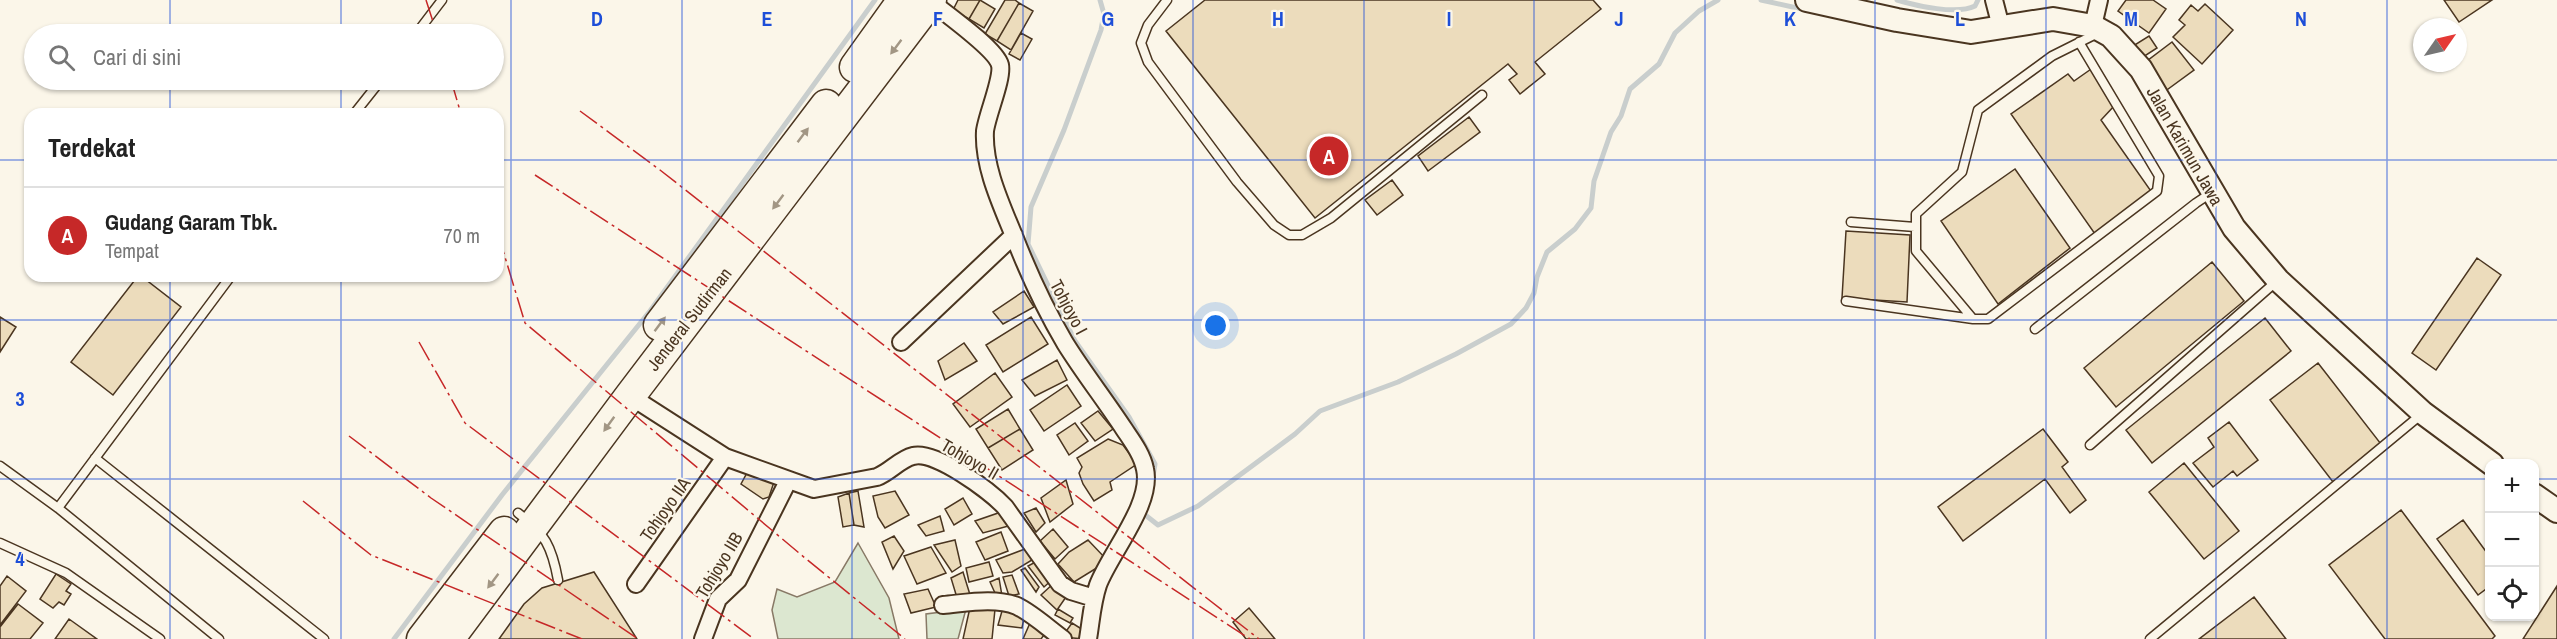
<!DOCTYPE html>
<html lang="id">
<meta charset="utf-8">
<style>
:root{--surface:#fff;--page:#f6f6f6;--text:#222;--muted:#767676;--line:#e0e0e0;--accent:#c62828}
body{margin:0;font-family:"Archivo Narrow",sans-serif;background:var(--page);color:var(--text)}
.controls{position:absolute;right:18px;bottom:18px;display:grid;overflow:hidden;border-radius:12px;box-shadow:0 2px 4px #0004}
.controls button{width:54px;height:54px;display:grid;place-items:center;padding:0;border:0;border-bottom:2px solid var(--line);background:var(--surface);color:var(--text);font:30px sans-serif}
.compass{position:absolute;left:2413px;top:18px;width:54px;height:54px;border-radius:50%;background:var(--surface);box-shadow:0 2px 4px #0004;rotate:56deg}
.you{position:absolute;left:1216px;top:326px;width:21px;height:21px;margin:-15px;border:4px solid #fff;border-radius:50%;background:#1a73e8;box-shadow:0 0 0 9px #1a73e833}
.badge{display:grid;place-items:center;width:39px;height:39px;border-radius:50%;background:var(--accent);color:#fff;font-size:20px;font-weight:700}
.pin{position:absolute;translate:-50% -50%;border:3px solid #fff;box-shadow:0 2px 6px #0006}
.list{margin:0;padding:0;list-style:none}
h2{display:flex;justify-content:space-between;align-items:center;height:78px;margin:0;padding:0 24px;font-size:26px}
h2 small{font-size:20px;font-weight:400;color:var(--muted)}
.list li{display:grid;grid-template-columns:39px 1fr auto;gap:18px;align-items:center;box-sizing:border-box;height:96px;padding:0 24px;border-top:2px solid var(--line)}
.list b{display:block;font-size:22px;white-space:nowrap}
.list p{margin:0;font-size:20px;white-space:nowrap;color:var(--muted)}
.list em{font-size:20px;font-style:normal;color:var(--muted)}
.icon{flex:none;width:33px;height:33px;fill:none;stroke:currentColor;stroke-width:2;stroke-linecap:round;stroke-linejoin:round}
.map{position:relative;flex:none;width:2557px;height:639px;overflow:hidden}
.search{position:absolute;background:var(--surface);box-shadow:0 2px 4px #0004;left:24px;top:24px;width:480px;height:66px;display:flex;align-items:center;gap:15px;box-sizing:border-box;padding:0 21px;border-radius:33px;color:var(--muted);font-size:22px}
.panel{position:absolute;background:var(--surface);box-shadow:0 2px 4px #0004;left:24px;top:108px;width:480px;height:174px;border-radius:18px}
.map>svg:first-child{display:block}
.green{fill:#dce7d0;stroke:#887966;stroke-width:1.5}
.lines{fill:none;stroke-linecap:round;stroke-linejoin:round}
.stream{stroke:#c9cecd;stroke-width:5}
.building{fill:#ecdcbc;stroke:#4a3520;stroke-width:1.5}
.lane-casing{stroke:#4a3520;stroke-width:11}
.street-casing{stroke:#4a3520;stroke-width:20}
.secondary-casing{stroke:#4a3520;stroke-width:26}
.highway-casing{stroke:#4a3520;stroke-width:33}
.lane{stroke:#fbf6e9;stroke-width:8}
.street{stroke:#fbf6e9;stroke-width:16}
.secondary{stroke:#fbf6e9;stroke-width:22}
.highway{stroke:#fbf6e9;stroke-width:30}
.power{stroke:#c62828;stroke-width:1.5;stroke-dasharray:21 4.5 3 4.5;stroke-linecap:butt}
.oneway{fill:#a29684}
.grid{fill:none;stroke:#1d4ed8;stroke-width:1.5;stroke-opacity:0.55}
.labels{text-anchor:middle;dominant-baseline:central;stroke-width:4.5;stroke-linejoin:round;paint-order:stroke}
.street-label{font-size:18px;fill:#4a3520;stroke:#fbf6e9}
.grid-label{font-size:20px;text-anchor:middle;font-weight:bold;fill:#1d4ed8;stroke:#fbf6e9;stroke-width:4.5;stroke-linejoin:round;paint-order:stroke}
</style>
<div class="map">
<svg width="2557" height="639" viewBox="0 0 2557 639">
<rect width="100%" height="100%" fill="#fbf6e9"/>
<path class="green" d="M 858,543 L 889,598 L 899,639 L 778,639 L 772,610 L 777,589 L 797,597 L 835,582 Z
M 966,609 L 958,639 L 927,639 L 926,614 Z"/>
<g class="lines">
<path class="stream" d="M 1100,0 L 1104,14 L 1101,30 L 1064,130 L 1031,207 L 1028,244 L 1075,341 L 1129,417 L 1155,464 L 1152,482
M 1761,0 L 1806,10
M 1897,0 C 1917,6 1957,15 1975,6 L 1978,0
M 1145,509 L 1144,514 L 1158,525 L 1198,506 L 1295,434 L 1320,411 L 1398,382 L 1456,354 L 1511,324 L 1526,308 L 1534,293 L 1537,277 L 1547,252 L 1575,229 L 1591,208 L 1594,181 L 1611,132 L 1621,116 L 1630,89 L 1659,64 L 1675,33 L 1699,11 L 1718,0
M 394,639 L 502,495 L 650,311 L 875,0"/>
</g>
<path class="building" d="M 958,0 L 980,0 L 969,19 L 953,10 Z
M 980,0 L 995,9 L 984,28 L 969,19 Z
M 1005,0 L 1015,0 L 1019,3 L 997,41 L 985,34 Z
M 1205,0 L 1593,0 L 1601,9 L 1535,62 L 1545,74 L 1520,94 L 1509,80 L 1517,74 L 1508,64 L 1315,218 L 1166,31 Z
M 2126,0 L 2153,0 L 2166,9 L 2149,33 L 2118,11 Z
M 2444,0 L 2492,0 L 2459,22 Z
M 1019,3 L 1033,11 L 1011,50 L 997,41 Z
M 2205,4 L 2233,30 L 2202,64 L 2173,37 L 2185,25 L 2179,20 L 2191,5 L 2198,11 Z
M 1021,33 L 1032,39 L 1020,60 L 1009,54 Z
M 2149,36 L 2157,48 L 2140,59 L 2133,46 Z
M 2172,42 L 2194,70 L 2164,92 L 2143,64 Z
M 2094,67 L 2114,106 L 2101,120 L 2153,194 L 2095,234 L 2011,114 L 2068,74 L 2074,81 Z
M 1469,117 L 1480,132 L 1428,171 L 1418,156 Z
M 2015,169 L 2070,248 L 1998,304 L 1941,221 Z
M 1392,180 L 1403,195 L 1377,215 L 1365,200 Z
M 1846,231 L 1910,235 L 1907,302 L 1842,298 Z
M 2477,258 L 2501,275 L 2436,370 L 2412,353 Z
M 2212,262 L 2244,301 L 2116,407 L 2084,368 Z
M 138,276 L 141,276 L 181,307 L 113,395 L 71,362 Z
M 1024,291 L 1034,307 L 1003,324 L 993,312 Z
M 0,317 L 16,327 L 0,352 Z
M 1031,317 L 1048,344 L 1003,372 L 986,345 Z
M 2265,318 L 2291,351 L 2152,463 L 2126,430 Z
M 964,343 L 977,361 L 945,380 L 938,361 Z
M 1057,360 L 1067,380 L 1035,396 L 1022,380 Z
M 2318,363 L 2381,444 L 2333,482 L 2270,400 Z
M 995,373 L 1012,397 L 970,427 L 953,404 Z
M 1067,385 L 1081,406 L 1044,431 L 1030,410 Z
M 1008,409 L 1020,429 L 988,448 L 976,429 Z
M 1098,411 L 1113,429 L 1095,441 L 1081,423 Z
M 2229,422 L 2258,460 L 2237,476 L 2233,471 L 2213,487 L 2193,463 L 2214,447 L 2208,438 Z
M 1075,423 L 1088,441 L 1069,455 L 1057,435 Z
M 1020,429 L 1033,450 L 1002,470 L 988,448 Z
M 2043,429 L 2068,462 L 2062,467 L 2086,500 L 2070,513 L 2045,479 L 1963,541 L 1938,507 Z
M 1108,439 L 1123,445 L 1137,464 L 1110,482 L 1112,490 L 1094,501 L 1083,484 L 1079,473 L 1082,467 L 1077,458 Z
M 2184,463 L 2239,531 L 2204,559 L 2149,492 Z
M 748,471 L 774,482 L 769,497 L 763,499 L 741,484 Z
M 1066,480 L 1073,504 L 1050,522 L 1041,498 Z
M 858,491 L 864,527 L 854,525 L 849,493 Z
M 895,491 L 909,515 L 885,528 L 878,517 L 873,496 Z
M 849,493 L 854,525 L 843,527 L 838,497 Z
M 963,498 L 972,514 L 954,525 L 945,509 Z
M 1036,508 L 1045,523 L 1036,532 L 1024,513 Z
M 2401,510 L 2495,636 L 2492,639 L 2385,639 L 2329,565 Z
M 1004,511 L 1012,525 L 983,533 L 975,521 Z
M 940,516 L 944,531 L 926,536 L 918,525 Z
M 2463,520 L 2490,557 L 2490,586 L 2478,595 L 2437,539 Z
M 1053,529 L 1068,547 L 1055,559 L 1040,541 Z
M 1001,532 L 1008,551 L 985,560 L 976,542 Z
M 894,536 L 904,551 L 893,569 L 882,542 Z
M 955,540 L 961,566 L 952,572 L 934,545 Z
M 1088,540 L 1108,561 L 1074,582 L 1058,564 L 1069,552 Z
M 931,547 L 946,573 L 917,584 L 904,556 Z
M 1025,549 L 1032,560 L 1012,572 L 1003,573 L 996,560 Z
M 1041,559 L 1054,578 L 1044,587 L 1028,566 Z
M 989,562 L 993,576 L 969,582 L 966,568 Z
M 1025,568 L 1039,587 L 1036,592 L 1021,570 Z
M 594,572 L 637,639 L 499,639 L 524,604 L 542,588 Z
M 963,572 L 971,598 L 958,601 L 951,578 Z
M 56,574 L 71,584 L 66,591 L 71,594 L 64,605 L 59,602 L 53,608 L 40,599 Z
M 1012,575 L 1019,594 L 1009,596 L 1003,577 Z
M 7,576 L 26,591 L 0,625 L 0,586 Z
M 999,578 L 1002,596 L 995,593 L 990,582 Z
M 1055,582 L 1066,597 L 1057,610 L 1041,595 Z
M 2557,586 L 2557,639 L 2523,639 Z
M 928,589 L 936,607 L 911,613 L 904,594 Z
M 2254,597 L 2286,639 L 2199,639 Z
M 18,604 L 43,623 L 30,639 L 0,639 L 0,627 Z
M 1004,604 L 1025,613 L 1022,628 L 998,625 Z
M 976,605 L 995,609 L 992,639 L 963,639 L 969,612 Z
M 1249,608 L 1275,639 L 1246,639 L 1233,622 Z
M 1058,609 L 1073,618 L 1070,623 L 1055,615 Z
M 69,619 L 97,639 L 55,639 Z
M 1030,623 L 1044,635 L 1041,639 L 1023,639 Z
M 1072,623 L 1088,633 L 1084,639 L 1062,637 Z"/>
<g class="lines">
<defs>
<path id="lane" d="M 1167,0 L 1148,25 L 1141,43 L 1148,62 L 1237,182 L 1274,225 L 1289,235 L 1302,235 L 1331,218 L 1482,95
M 416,34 L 442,0
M 2079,42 L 2159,176 L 2157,191 L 1988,319 L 1973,319 L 1916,251 L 1916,214 L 1962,172 L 1978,110 L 2052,56 L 2098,33
M 354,114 L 381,80
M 1851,222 L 1915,227
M 1846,301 L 1973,319
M 2035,329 L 2196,203 L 2211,193
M 2090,445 L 2278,280
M 95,458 L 324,639
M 0,466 L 58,508 L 219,639
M 58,508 L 231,276
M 518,513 C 545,533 552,547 558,580
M 0,543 L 66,573 L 160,639
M 2150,639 L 2423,413"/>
<path id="street" d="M 1994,0 L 2001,27
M 930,1 C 945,13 996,49 1000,65 C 1003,78 987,115 985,131 C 983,166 1001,204 1014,236 C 1028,272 1045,309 1065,343 C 1083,372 1105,400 1124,429 C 1132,441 1142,454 1145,469 C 1153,504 1110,553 1098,585 C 1092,603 1091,621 1088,639
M 2093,26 L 2099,0
M 901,342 L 1014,235
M 630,396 L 725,457 L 814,489 L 877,477 C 890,472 900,459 913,456 C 935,450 990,491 1005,507 L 1060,584 L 1071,591 L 1094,598
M 636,584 L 725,457
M 943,605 C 966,603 995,597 1017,606 C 1033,614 1048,628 1063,639
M 703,639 L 718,599 L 738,580 L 788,481"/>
<path id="secondary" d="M 1807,0 L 1897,20 L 1971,32 L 2053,19 L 2093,26 L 2111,36 L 2141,69 L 2234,228 L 2278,280 L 2423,413 L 2492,464
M 2534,495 L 2557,511"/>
<path id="highway" d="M 855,67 L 903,0
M 659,325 L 826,105
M 422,639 L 504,532
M 449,639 L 630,396 L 931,0"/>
</defs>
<use href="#lane" class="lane-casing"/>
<use href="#street" class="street-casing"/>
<use href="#secondary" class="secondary-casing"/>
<use href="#highway" class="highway-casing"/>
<use href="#lane" class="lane"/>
<use href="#street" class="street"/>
<use href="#secondary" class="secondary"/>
<use href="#highway" class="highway"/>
<path class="power" d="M 426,0 L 437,34
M 451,80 L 461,114
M 580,111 L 660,170 L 1259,639
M 535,175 L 1250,639
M 498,234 L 525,323 L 805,558 L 905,639
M 419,342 L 465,423 L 754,639
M 349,436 L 431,498 L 638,639
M 303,501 L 371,555 L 582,639"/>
</g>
<defs><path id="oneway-solid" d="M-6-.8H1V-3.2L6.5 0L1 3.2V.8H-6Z" transform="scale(1.5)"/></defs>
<g class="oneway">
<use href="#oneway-solid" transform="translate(896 47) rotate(127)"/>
<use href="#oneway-solid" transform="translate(803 135) rotate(-53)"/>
<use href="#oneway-solid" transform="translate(778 202) rotate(127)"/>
<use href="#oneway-solid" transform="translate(660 324) rotate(-53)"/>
<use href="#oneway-solid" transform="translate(609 424) rotate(126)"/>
<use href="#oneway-solid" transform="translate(493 581) rotate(127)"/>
</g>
<path class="grid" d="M 170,0 L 170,34M 341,0 L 341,34M 511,0 L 511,639M 682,0 L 682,639M 852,0 L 852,639M 1023,0 L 1023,639M 1193,0 L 1193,639M 1364,0 L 1364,639M 1534,0 L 1534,639M 1705,0 L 1705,639M 1875,0 L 1875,639M 2046,0 L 2046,639M 2216,0 L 2216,639M 2387,0 L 2387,639M 170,80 L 170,114M 341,80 L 341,114M 0,160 L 30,160M 498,160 L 2557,160M 170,276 L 170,639M 341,276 L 341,639M 0,320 L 2557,320M 0,479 L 2490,479M 2534,479 L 2557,479"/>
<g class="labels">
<g class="street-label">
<text transform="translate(2185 146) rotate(60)">Jalan Karimun Jawa</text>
<text transform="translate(1069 307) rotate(62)">Tohjoyo I</text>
<text transform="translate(689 319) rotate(-52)">Jenderal Sudirman</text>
<text transform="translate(970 459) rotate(30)">Tohjoyo II</text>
<text transform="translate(665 509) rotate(-55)">Tohjoyo IIA</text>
<text transform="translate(719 565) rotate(-59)">Tohjoyo IIB</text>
</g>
</g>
<g class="grid-label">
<text x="597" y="26">D</text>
<text x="767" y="26">E</text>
<text x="938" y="26">F</text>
<text x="1108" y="26">G</text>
<text x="1278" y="26">H</text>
<text x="1449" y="26">I</text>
<text x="1619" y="26">J</text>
<text x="1790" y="26">K</text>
<text x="1960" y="26">L</text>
<text x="2131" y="26">M</text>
<text x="2301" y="26">N</text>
<text x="20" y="406">3</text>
<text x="20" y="566">4</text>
</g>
</svg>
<div class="controls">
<button>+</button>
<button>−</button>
<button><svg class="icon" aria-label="locate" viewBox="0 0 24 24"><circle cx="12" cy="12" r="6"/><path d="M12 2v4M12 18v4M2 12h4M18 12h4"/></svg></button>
</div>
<svg class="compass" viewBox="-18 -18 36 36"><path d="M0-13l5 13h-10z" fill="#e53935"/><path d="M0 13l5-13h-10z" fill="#767676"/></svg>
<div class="you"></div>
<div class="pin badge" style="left:1329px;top:156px">A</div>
<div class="search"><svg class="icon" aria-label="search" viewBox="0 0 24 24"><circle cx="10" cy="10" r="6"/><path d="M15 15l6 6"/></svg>Cari di sini</div>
<section class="panel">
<h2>Terdekat<small></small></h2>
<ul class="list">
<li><span class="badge">A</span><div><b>Gudang Garam Tbk.</b><p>Tempat</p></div><em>70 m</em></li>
</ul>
</section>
</div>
